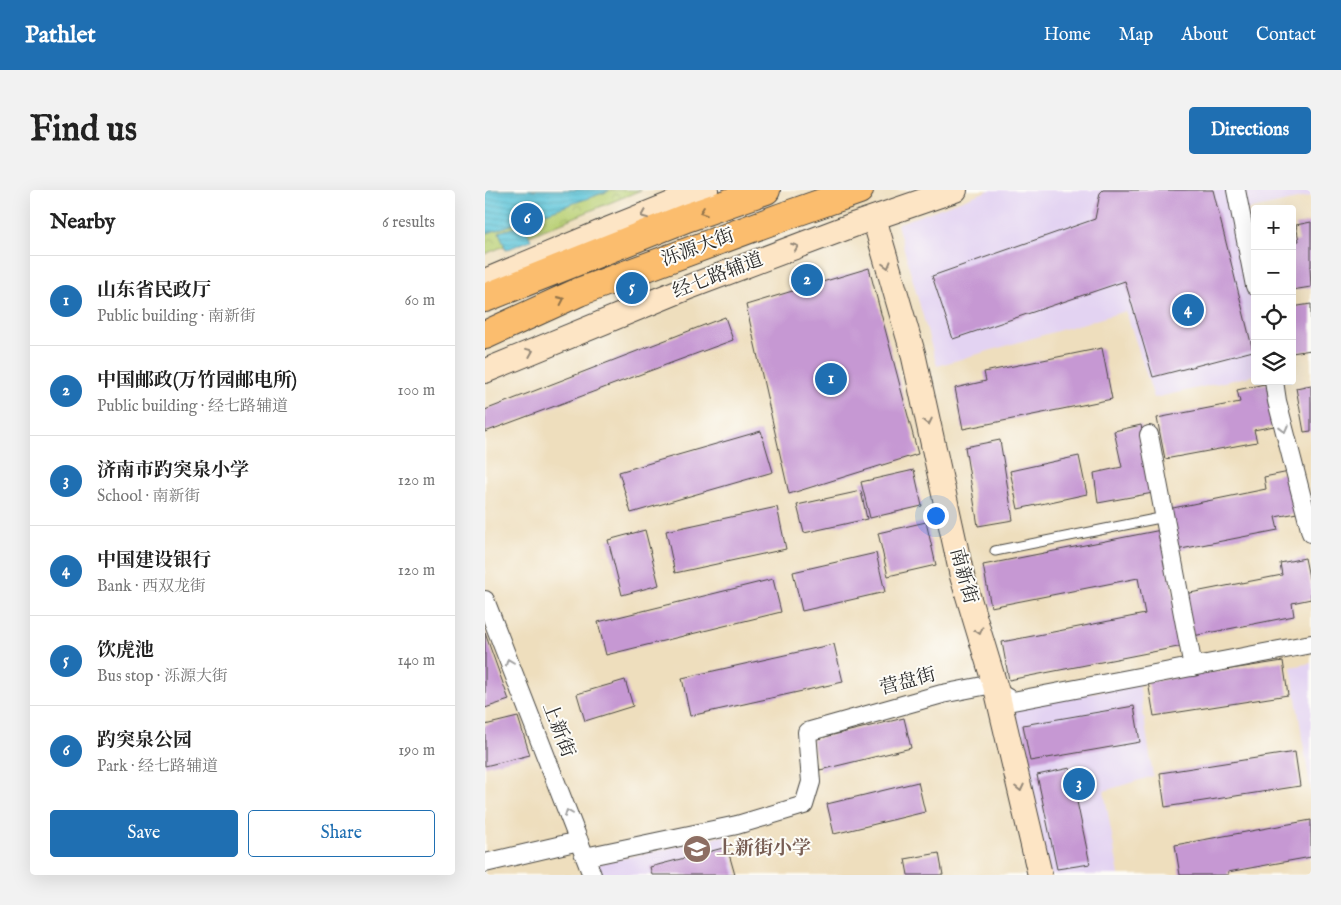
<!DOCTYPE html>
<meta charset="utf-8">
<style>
:root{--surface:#fff;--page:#f2f2f2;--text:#222;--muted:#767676;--line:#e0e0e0;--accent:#1f6fb2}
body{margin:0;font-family:"IM FELL English","Noto Serif SC",serif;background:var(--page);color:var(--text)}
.controls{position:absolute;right:15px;top:15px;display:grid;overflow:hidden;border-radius:5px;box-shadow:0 5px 20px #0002}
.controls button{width:45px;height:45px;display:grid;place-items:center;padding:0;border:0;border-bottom:1px solid var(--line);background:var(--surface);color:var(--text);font:25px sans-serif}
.you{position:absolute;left:450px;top:325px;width:18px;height:18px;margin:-12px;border:4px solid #fff;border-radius:50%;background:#1a73e8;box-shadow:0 0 0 8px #1a73e833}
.badge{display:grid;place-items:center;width:32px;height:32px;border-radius:50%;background:var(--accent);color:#fff;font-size:16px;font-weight:700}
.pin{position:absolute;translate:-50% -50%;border:2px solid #fff;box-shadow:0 1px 5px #0006}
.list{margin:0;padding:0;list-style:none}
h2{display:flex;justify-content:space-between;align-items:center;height:65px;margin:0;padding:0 20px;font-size:21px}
h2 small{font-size:16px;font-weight:400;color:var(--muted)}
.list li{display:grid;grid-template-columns:32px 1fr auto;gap:15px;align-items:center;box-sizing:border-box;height:90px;padding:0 20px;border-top:1px solid var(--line)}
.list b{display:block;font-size:19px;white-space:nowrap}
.list p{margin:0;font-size:16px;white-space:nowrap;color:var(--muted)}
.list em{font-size:16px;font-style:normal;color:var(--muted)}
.actions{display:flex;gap:10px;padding:15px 20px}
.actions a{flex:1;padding:11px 0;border:1px solid var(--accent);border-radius:5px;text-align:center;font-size:18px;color:var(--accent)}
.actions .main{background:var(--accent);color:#fff}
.icon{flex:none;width:28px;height:28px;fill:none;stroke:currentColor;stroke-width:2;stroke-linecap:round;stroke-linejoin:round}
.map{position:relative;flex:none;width:826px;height:685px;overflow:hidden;border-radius:5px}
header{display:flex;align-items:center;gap:30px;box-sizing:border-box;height:70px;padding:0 25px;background:var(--accent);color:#fff}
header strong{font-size:24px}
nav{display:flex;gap:28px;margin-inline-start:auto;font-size:18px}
.intro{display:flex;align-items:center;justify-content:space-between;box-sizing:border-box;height:120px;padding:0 30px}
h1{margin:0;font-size:35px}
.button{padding:12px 22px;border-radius:5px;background:var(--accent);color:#fff;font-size:18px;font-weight:700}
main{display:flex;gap:30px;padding:0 30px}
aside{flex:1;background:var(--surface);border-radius:5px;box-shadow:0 5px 20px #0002}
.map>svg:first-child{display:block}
.built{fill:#e3d3f2}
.park{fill:url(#park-crowns);stroke:#727e50}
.water{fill:url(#water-rules);stroke:#447882}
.building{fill:#c698d3}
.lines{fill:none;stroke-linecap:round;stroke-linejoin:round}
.lane-casing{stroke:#484641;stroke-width:11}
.street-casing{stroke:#484641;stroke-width:20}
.secondary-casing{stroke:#484641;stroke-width:26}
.primary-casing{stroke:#484641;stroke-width:30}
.lane{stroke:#fff;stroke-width:9}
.street{stroke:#fff;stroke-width:18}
.secondary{stroke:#fde5c5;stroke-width:24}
.primary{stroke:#fbbd6e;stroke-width:28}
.oneway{stroke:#93744c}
.oneway2{stroke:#948878}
.oneway3{stroke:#a0a0a0}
.labels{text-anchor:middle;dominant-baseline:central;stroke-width:4;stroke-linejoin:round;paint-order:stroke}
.street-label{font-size:19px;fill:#2b2b2b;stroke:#fdfcf7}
.education-label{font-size:19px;font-weight:bold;fill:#785e54;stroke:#fdfcf7;text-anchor:start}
</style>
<header>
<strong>Pathlet</strong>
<nav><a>Home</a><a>Map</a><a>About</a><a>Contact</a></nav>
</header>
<div class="intro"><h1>Find us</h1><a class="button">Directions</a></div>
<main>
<aside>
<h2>Nearby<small>6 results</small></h2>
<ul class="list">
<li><span class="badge">1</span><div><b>山东省民政厅</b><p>Public building · 南新街</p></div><em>60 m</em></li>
<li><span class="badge">2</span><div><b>中国邮政(万竹园邮电所)</b><p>Public building · 经七路辅道</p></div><em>100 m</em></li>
<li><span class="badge">3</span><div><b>济南市趵突泉小学</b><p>School · 南新街</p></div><em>120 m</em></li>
<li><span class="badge">4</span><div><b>中国建设银行</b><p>Bank · 西双龙街</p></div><em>120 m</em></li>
<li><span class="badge">5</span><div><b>饮虎池</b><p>Bus stop · 泺源大街</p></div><em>140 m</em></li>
<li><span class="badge">6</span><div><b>趵突泉公园</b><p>Park · 经七路辅道</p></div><em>190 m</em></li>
</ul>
<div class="actions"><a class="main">Save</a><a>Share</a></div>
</aside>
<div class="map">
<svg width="826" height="685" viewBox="0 0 826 685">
<defs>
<pattern id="park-crowns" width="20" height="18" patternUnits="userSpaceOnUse" patternTransform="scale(1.25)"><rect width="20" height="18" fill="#b9d074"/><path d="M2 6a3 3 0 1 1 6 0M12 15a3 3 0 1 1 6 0" fill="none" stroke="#9fb365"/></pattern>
<pattern id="water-rules" width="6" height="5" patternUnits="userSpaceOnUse" patternTransform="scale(1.25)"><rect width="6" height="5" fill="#5dc5d9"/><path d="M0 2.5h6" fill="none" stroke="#51a9ba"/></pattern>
</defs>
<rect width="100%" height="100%" fill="#fdfcf7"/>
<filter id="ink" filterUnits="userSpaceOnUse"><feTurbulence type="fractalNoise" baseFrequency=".02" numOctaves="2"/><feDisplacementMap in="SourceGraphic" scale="10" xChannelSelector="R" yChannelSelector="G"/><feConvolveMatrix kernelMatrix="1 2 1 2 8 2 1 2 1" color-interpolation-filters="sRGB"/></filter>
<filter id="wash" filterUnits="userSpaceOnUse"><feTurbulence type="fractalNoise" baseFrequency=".0096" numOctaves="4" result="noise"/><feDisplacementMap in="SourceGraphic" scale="20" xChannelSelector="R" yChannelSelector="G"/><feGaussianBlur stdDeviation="1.12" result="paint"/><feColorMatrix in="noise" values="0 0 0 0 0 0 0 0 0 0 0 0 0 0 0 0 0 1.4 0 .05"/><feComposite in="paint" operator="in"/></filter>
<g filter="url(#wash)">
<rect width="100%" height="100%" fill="#eedebd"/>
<path class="built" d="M 505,0 L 826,0 L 826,6 L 762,20 L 770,62 L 770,185 L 669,208 L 641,121 L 452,176 L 412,34 Z
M 826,473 L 826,602 L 806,477 Z
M 654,494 L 668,586 L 619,601 L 634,685 L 564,685 L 529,517 Z
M 242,645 L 253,685 L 116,685 L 112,674 Z"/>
<path class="park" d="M 0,0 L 156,0 L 0,64 Z"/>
<path class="water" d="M 0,0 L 124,0 L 124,1 L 0,44 Z
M 39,34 L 46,50 L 21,60 L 14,42 Z"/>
<g id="blocks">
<path class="building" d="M 618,0 L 728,0 L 768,161 L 668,187 L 640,91 L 468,149 L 447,86 L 610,29 L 615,3 Z
M 826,32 L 826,77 L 825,77 L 826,97 L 807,100 L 807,52 L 814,51 L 811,35 Z
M 384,78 L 433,264 L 304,304 L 261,115 Z
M 826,114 L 826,160 L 807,163 L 807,117 Z
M 240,127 L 248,150 L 0,242 L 0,220 Z
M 617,158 L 627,209 L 478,239 L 470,198 L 501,191 L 499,182 Z
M 784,193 L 794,235 L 769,240 L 772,252 L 680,269 L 672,228 L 755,212 L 752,200 Z
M 826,195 L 826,241 L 819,242 L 811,198 Z
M 656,235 L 668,303 L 613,313 L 609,283 L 637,277 L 629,241 Z
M 276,241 L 288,282 L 146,323 L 134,282 Z
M 515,250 L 528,330 L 493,336 L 480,257 Z
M 594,266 L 602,304 L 533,319 L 525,281 Z
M 429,280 L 437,316 L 385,328 L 376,292 Z
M 804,282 L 812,323 L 790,327 L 793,340 L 691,360 L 683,319 L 781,299 L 779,287 Z
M 376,301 L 382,329 L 319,343 L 312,315 Z
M 292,317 L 301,359 L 190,383 L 181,341 Z
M 441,332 L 451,375 L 403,386 L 393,343 Z
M 160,340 L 174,395 L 137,405 L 123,350 Z
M 676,340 L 698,456 L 524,490 L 517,452 L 660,424 L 653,388 L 506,417 L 498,375 Z
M 391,363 L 400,402 L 317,421 L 308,382 Z
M 820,368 L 826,397 L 826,409 L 807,413 L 809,426 L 708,446 L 700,404 L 797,385 L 795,373 Z
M 288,389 L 296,422 L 121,465 L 113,432 Z
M 0,443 L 24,510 L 0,518 Z
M 349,454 L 358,492 L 205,526 L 197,488 Z
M 798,471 L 803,505 L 669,526 L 663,492 Z
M 140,490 L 148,516 L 100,531 L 92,504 Z
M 649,516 L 655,552 L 545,571 L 538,535 Z
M 33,527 L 45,565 L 0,576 L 0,535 Z
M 419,528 L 426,558 L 335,580 L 327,550 Z
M 810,562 L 815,596 L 680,617 L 675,583 Z
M 585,578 L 605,674 L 572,679 L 552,585 Z
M 433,592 L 440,622 L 349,644 L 342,614 Z
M 826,630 L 826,667 L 743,682 L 743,685 L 695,685 L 690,655 Z
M 242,657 L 250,685 L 167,685 L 165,677 Z
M 454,663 L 458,685 L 423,685 L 420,669 Z"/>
</g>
</g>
<g filter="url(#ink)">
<use href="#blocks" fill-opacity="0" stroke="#484641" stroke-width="1"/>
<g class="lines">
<defs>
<path id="lane" d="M 510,361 L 680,327"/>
<path id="street" d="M 751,0 L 770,96
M 789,191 L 792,211 L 826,343
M 664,245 L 708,477
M 0,410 L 107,685
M 100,667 L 252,635 L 319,615 L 326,592 L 322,542 L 457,504 L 503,495 L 512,502 L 528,511 L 826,454
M 0,673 L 94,651"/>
<path id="secondary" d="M 389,28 L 428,163 L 477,386 L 512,502 L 555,685
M 0,91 L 114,43 L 221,0
M 0,181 L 204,97 L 371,34 L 470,0"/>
<path id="primary" d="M 0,108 L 201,28 L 281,0
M 0,145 L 94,102 L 297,27 L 374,0"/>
</defs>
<use href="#lane" class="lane-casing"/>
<use href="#street" class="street-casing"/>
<use href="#secondary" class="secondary-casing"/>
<use href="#primary" class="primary-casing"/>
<use href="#lane" class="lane"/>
<use href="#street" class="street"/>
<use href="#secondary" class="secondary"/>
<use href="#primary" class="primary"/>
</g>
<defs><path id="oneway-chevron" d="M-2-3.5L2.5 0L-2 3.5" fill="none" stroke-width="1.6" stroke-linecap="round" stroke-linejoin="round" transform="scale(1.25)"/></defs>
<g class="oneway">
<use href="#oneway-chevron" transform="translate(218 22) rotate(160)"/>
<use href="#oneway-chevron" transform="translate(76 110) rotate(-25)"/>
</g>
<g class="oneway2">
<use href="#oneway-chevron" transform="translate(159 25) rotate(158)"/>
<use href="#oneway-chevron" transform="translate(310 57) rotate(-21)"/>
<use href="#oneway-chevron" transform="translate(402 75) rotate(74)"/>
<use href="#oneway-chevron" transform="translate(45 162) rotate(-22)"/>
<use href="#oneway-chevron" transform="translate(443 232) rotate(78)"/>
<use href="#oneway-chevron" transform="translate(494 441) rotate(73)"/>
<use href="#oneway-chevron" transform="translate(535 598) rotate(77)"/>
</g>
<g class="oneway3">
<use href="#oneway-chevron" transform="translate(799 239) rotate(76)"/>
<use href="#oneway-chevron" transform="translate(24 472) rotate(-111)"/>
<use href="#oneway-chevron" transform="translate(83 623) rotate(-111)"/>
</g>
</g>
<defs>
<symbol id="school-disc" viewBox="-11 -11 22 22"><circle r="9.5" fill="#8d6e63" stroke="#fdfcf7"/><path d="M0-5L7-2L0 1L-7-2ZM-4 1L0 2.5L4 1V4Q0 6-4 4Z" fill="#fff"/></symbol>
</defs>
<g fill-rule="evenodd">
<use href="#school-disc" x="196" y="643" width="32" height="32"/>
</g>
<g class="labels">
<g class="street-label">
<text transform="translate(213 58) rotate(-20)">泺源大街</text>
<text transform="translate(233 86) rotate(-21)">经七路辅道</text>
<text transform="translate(478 386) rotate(75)">南新街</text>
<text transform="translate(423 492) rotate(-15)">营盘街</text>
<text transform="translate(73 540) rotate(69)">上新街</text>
</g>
<g class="education-label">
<text x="231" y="659">上新街小学</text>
</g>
</g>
</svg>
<div class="controls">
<button>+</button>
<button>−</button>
<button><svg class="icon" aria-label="locate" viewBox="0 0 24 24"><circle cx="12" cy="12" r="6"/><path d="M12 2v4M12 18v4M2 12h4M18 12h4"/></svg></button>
<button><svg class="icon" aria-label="layers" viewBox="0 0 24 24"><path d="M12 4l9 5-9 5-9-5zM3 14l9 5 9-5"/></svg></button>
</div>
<div class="you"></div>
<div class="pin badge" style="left:346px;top:189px">1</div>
<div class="pin badge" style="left:322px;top:90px">2</div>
<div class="pin badge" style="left:594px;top:594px">3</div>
<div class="pin badge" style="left:703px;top:120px">4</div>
<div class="pin badge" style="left:147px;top:98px">5</div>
<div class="pin badge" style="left:42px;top:29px">6</div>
</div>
</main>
